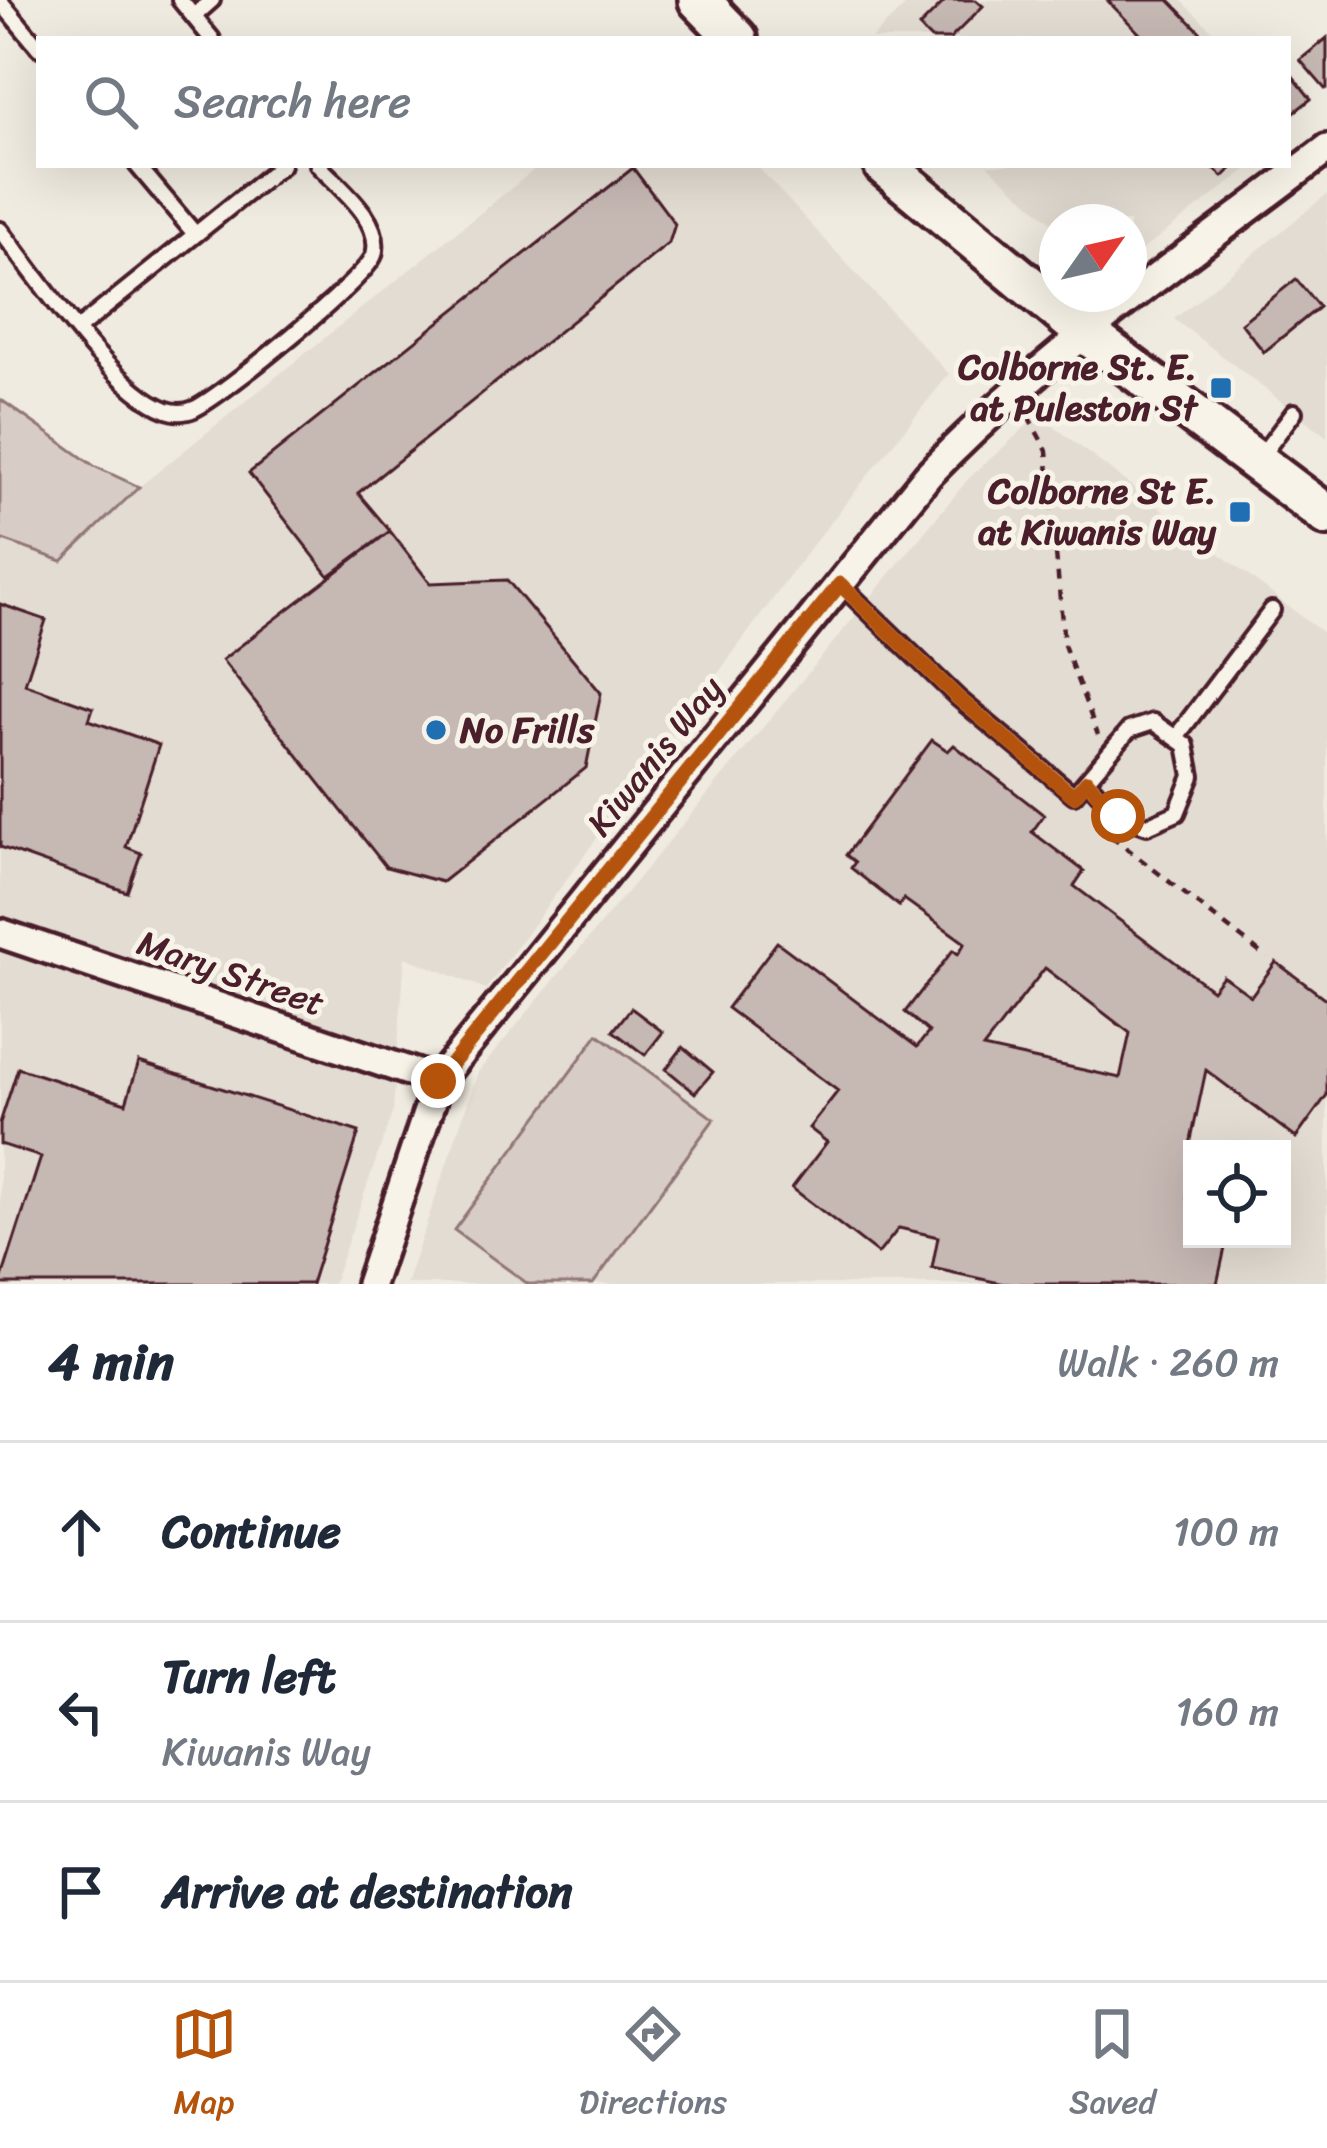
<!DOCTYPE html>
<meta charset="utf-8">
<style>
:root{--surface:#fff;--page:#f2f2f3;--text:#1f2937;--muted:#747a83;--line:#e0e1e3;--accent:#b45309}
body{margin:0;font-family:Sriracha,sans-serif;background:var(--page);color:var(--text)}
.controls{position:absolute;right:36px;bottom:36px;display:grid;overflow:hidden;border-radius:0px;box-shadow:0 12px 48px #0002}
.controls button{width:108px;height:108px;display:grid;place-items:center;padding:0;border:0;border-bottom:3px solid var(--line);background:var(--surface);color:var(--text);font:60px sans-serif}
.compass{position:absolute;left:1039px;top:204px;width:108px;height:108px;border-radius:50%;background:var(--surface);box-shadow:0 12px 48px #0002;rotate:56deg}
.stop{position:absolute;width:36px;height:36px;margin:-27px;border:9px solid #b45309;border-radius:50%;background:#fff}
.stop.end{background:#b45309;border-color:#fff;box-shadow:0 3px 12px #0008}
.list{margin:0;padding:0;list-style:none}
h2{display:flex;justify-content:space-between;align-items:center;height:156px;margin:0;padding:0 48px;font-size:51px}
h2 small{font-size:39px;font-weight:400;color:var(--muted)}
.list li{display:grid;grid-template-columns:78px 1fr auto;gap:36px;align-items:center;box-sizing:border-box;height:180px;padding:0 48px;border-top:3px solid var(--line)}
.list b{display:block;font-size:45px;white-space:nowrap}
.list p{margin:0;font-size:39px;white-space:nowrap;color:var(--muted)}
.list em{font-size:39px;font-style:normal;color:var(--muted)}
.icon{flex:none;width:66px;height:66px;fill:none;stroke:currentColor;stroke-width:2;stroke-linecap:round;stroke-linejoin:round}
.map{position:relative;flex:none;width:1327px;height:1284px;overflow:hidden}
.search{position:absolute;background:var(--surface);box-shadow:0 12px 48px #0002;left:36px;right:36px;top:36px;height:132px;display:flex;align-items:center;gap:30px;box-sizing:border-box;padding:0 42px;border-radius:0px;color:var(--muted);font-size:45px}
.sheet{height:696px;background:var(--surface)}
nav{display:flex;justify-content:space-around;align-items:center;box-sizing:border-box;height:168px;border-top:3px solid var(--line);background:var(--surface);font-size:33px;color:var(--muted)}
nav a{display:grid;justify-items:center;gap:6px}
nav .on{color:var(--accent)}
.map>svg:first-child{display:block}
.built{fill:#e3dcd2;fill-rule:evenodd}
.green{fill:#d8cdc6;stroke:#917678;stroke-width:3}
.building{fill:#c6b8b3;stroke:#4a1f2b;stroke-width:3;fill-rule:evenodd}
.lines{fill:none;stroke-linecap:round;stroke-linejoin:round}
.service-casing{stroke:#4a1f2b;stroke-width:22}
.minor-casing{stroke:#4a1f2b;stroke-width:36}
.secondary-casing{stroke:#4a1f2b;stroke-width:48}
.path{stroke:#4a1f2b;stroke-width:4.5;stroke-dasharray:9 9;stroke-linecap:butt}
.service{stroke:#f7f3e8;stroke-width:14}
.minor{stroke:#f7f3e8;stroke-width:27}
.secondary{stroke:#f7f3e8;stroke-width:39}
.route{stroke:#b45309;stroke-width:15}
.poi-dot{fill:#1f6fb2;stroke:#f7f3e8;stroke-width:4.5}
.labels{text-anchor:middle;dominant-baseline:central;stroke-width:10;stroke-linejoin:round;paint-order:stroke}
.poi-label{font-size:36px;font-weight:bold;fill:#4a1f2b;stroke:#f7f3e8;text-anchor:end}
.street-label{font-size:36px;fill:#4a1f2b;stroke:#f7f3e8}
</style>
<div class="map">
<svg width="1327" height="1284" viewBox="0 0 1327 1284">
<rect width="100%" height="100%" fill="#f0ebe0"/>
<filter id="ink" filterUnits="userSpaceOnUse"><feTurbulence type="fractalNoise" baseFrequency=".00833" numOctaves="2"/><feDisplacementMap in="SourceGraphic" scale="24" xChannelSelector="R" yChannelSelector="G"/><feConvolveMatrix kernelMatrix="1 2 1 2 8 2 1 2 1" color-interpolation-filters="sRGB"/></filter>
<g filter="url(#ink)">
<path class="built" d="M 911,0 L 1181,0 L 1221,39 L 871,39 Z
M 540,165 L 756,165 L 949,374 L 811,547 L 486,989 L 405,957 L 393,1111 L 333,1284 L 0,1284 L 0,539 L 62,561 L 139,487 Z
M 987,165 L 1253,165 L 1129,260 L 1129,222 L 1057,222 L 1057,227 Z
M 1327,194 L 1327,437 L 1174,319 Z
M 1039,415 L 1327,636 L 1327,1284 L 406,1284 L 478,1072 L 970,477 ZM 1192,1149 L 1282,1149 L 1282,1239 L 1192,1239 Z"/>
<path class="green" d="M 0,399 L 94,466 L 139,487 L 62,561 L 0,539 Z
M 598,1034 L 714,1119 L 593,1284 L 528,1284 L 454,1230 Z"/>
<path class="building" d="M 946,0 L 976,0 L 983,6 L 950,39 L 931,39 L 919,27 Z
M 1107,0 L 1169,0 L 1207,39 L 1145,39 Z
M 1327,38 L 1327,88 L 1325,89 L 1300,60 Z
M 1288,70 L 1311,99 L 1288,117 Z
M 1210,165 L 1235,165 L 1223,177 Z
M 633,168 L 675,224 L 669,243 L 358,493 L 390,531 L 329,576 L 249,473 Z
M 1296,279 L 1319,307 L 1264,352 L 1241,323 Z
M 390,531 L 430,583 L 507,580 L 601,693 L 586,768 L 442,882 L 386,867 L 222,660 Z
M 0,604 L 46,620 L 25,684 L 93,708 L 89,720 L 159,745 L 126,847 L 141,853 L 127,892 L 0,847 Z
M 932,740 L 948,751 L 954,745 L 1044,815 L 1032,832 L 1084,871 L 1074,886 L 1212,990 L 1223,976 L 1251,996 L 1276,962 L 1327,1000 L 1327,1095 L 1296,1138 L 1206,1070 L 1190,1145 L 1195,1147 L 1187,1198 L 1192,1200 L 1192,1239 L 1227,1239 L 1217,1284 L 1004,1284 L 932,1268 L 938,1237 L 899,1228 L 878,1254 L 792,1188 L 827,1142 L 809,1128 L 838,1091 L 727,1008 L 777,942 L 917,1047 L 929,1032 L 905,1012 L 953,950 L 958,954 L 965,943 L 904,899 L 899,906 L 851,868 L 855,862 L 846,855 ZM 1045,968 L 1130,1033 L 1120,1078 L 983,1048 Z
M 631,1008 L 663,1032 L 645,1055 L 613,1031 Z
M 683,1047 L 713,1072 L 695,1093 L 666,1069 Z
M 139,1062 L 359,1132 L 311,1284 L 0,1284 L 41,1157 L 0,1144 L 0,1123 L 18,1068 L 126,1103 Z"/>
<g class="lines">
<defs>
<path id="service" d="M 180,0 L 212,39
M 0,1 L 39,48
M 194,16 L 212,0
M 137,165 L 195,234
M 0,230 C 38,277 112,390 167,410 C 176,413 185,413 194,409 C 221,397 366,279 374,255 C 384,221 338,186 318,165
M 79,328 L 282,165
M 1258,460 L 1294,412
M 840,584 L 958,698 L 1074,795 L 1129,730 L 1153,722 L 1186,745 L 1192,776 L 1177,813 L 1147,826 L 1119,816 L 1087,781
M 1176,737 L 1272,610"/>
<path id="minor" d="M 0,933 L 438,1081
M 370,1284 L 438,1081 L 928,475 C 1046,352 1192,253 1327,149"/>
<path id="secondary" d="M 699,0 L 737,39
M 884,165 L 1087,334 L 1327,515"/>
</defs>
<use href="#service" class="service-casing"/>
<use href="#minor" class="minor-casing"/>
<use href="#secondary" class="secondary-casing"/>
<path class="path" d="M 1028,416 L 1047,451 L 1064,645 L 1098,735
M 1111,836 L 1267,958"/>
<use href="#service" class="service"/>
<use href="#minor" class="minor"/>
<use href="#secondary" class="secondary"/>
</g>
</g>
<g class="lines" filter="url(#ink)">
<path class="route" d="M 438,1081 L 840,584 L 958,698 L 1074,796 L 1087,781 L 1118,816"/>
</g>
<g class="poi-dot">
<rect x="1209" y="376" width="24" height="24" rx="6"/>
<rect x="1228" y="500" width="24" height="24" rx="6"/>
<circle cx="436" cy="730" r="12"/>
</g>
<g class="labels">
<g class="poi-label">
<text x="1197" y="367">Colborne St. E.<tspan x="1197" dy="41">at Puleston St</tspan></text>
<text x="1216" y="491">Colborne St E.<tspan x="1216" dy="41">at Kiwanis Way</tspan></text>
<text x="460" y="730" text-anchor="start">No Frills</text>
</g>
<g class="street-label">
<text transform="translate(655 756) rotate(-51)">Kiwanis Way</text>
<text transform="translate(231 973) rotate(19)">Mary Street</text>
</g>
</g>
</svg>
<div class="controls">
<button><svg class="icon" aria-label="locate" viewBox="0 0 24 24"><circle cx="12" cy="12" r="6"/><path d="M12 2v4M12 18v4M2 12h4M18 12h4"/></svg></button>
</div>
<svg class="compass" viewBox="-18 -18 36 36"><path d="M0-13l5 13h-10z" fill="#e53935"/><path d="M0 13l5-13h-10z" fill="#747a83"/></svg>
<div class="stop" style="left:1118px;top:816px"></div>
<div class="stop end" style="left:438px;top:1081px"></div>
<div class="search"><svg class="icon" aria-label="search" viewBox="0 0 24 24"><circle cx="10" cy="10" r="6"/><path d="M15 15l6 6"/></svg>Search here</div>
</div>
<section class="sheet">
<h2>4 min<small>Walk · 260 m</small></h2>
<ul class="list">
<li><svg class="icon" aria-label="ahead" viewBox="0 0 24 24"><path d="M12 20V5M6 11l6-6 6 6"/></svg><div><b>Continue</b></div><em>100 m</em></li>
<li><svg class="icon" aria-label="left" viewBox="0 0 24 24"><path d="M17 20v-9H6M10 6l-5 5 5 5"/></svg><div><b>Turn left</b><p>Kiwanis Way</p></div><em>160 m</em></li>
<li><svg class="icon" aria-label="arrive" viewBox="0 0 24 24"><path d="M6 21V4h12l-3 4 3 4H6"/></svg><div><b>Arrive at destination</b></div></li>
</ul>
</section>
<nav>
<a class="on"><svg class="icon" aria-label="map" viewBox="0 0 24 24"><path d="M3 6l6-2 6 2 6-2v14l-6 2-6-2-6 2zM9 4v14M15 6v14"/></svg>Map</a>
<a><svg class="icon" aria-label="directions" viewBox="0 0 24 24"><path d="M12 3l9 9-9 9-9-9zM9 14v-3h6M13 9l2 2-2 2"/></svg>Directions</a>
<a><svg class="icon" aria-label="saved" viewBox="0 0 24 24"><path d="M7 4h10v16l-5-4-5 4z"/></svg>Saved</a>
</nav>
